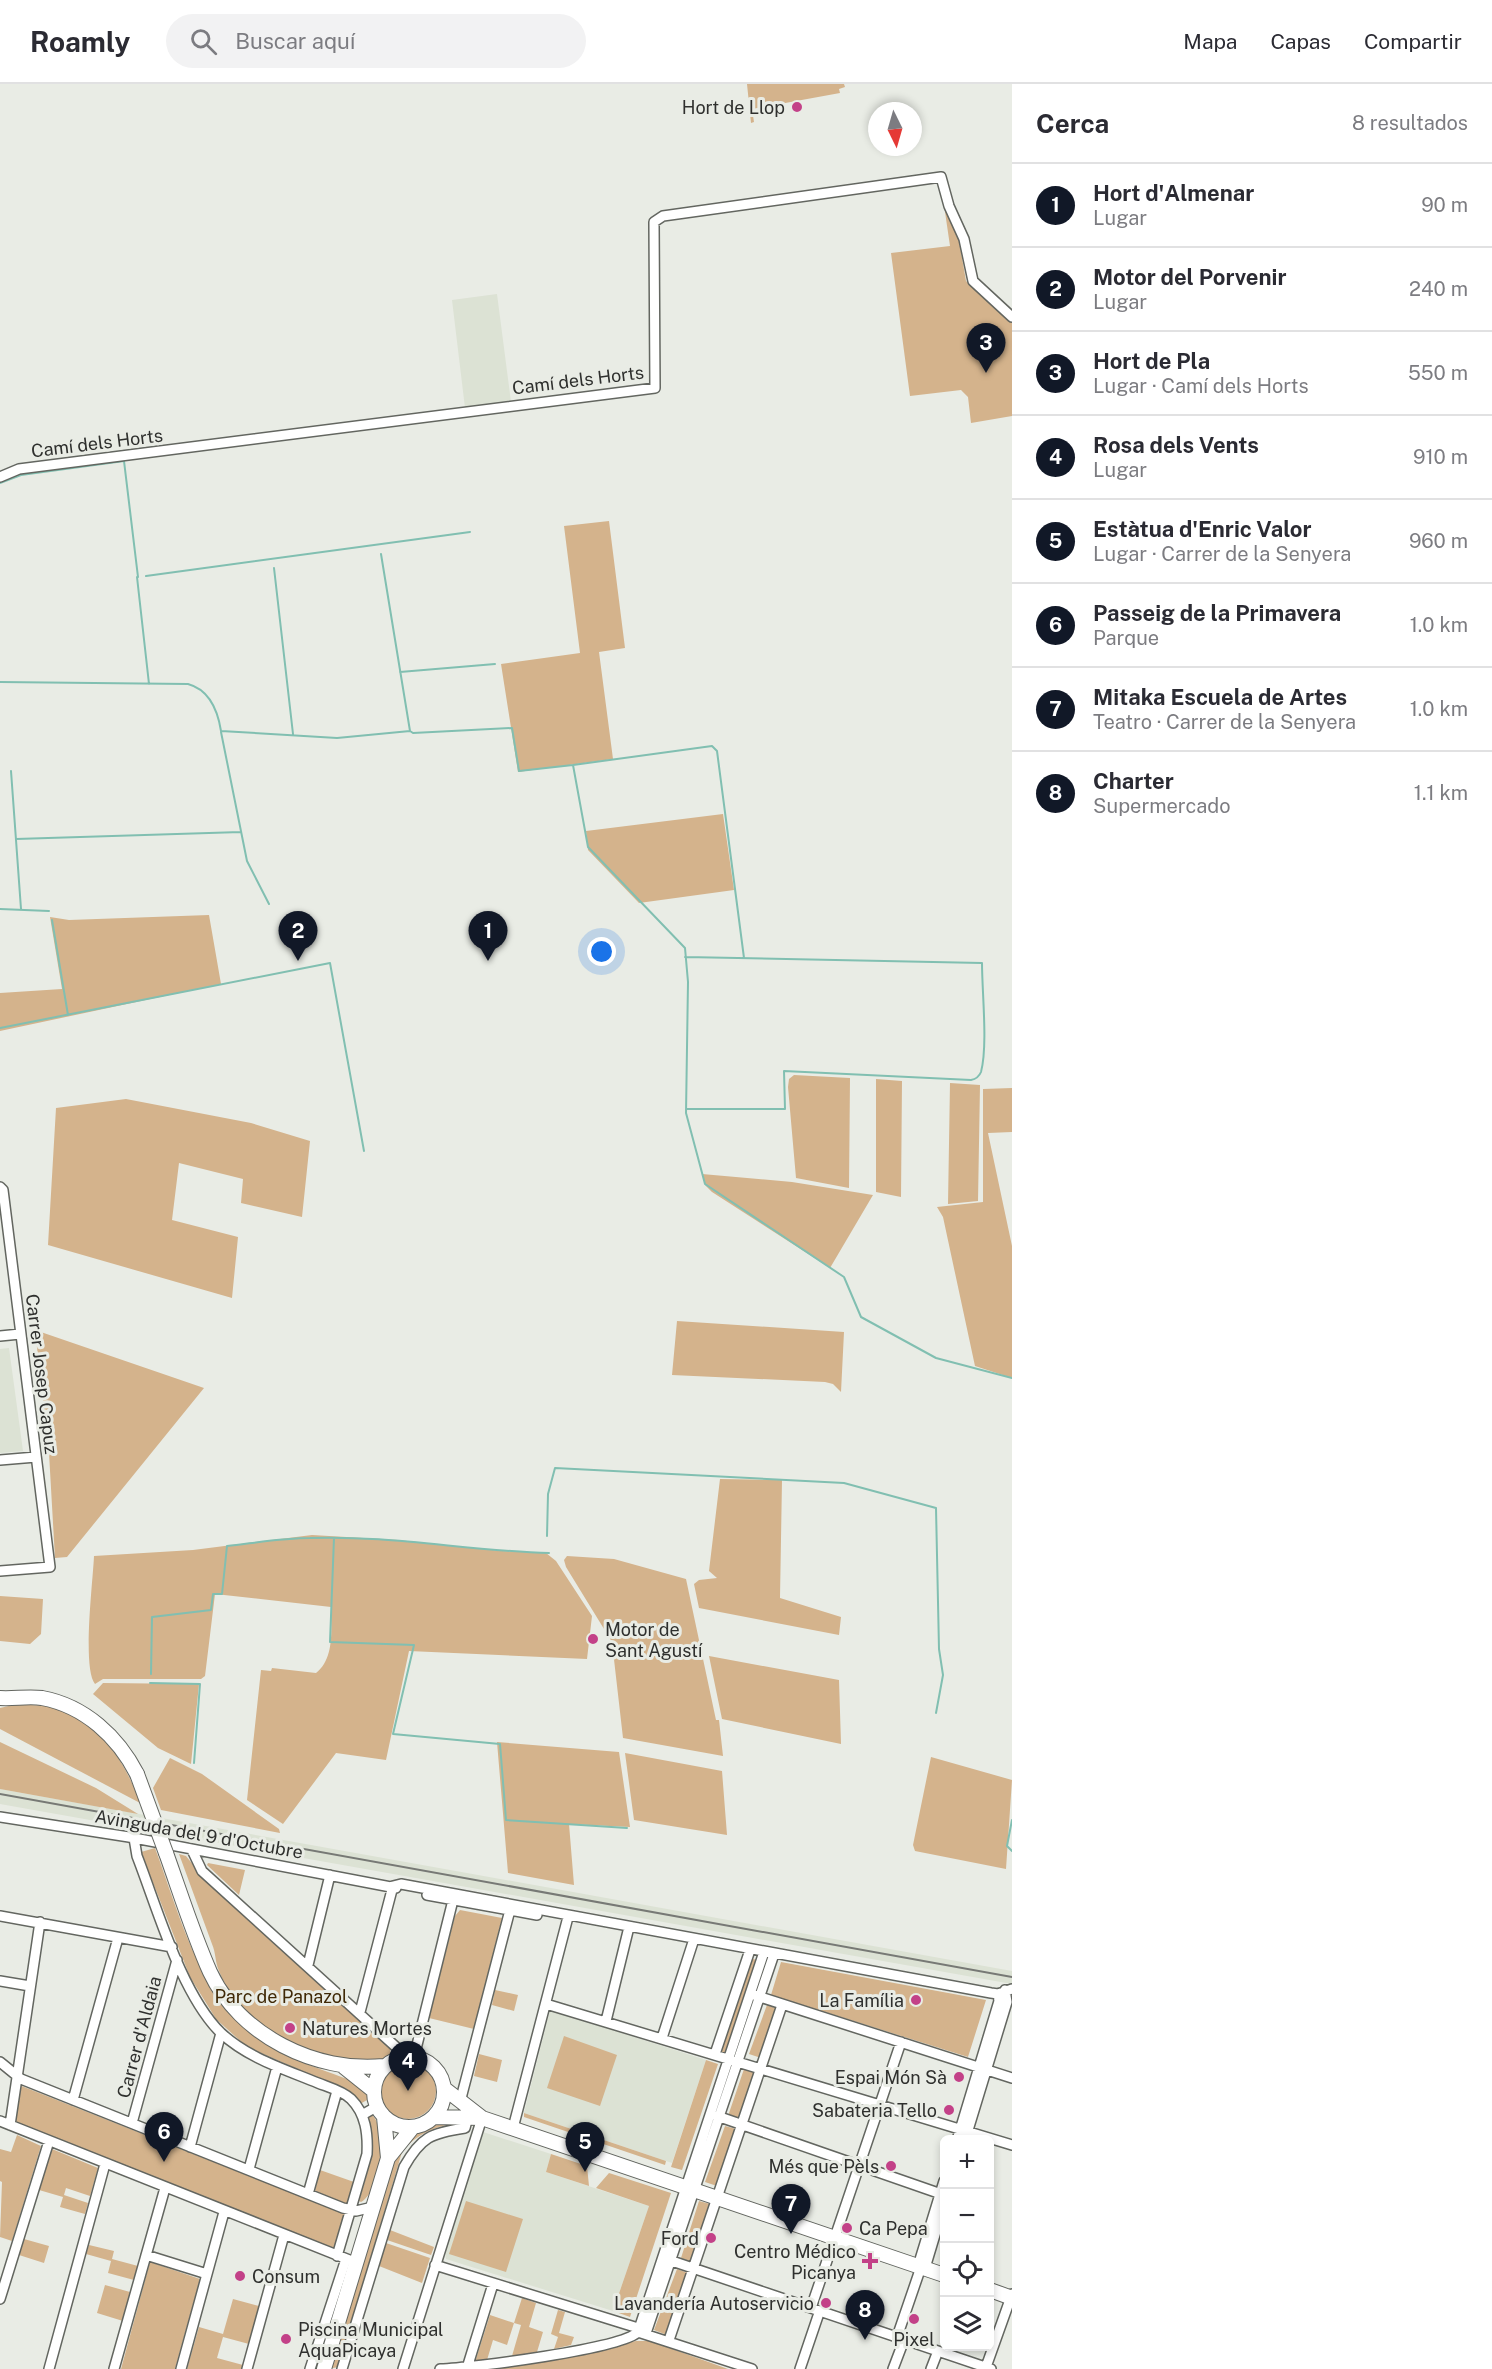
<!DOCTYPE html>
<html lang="es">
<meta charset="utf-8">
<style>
:root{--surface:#fff;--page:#f2f2f3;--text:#2b2b33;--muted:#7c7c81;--line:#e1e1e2;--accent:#111827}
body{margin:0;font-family:"Public Sans",sans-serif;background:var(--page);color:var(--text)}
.controls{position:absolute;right:18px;bottom:18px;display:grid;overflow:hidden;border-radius:9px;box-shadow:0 3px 9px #0003}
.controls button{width:54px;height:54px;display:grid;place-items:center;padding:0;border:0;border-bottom:2px solid var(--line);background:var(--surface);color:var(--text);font:30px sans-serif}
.compass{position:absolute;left:868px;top:18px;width:54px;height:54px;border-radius:50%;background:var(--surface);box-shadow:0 3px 9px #0003;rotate:175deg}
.you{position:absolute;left:602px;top:868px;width:21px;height:21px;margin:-15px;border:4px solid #fff;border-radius:50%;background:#1a73e8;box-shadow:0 0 0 9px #1a73e833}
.badge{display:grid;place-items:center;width:39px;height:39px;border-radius:50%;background:var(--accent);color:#fff;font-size:20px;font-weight:700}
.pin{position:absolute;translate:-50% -50px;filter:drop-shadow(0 2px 3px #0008)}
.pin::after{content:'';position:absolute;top:32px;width:21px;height:18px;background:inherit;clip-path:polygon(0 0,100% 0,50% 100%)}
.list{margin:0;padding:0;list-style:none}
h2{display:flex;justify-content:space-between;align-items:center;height:78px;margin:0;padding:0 24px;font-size:26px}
h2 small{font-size:20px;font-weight:400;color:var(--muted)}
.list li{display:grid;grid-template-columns:39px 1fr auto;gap:18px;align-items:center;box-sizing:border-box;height:84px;padding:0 24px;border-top:2px solid var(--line)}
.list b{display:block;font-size:22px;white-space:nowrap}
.list p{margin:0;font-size:20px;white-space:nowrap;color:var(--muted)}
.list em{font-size:20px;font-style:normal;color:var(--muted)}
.icon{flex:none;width:33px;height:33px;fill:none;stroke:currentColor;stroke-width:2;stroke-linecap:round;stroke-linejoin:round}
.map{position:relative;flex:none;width:1012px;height:2285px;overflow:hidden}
header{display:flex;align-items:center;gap:36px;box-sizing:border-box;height:84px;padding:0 30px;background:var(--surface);border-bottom:2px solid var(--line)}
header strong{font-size:28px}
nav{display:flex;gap:33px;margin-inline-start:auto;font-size:21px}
.search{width:420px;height:54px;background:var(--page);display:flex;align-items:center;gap:15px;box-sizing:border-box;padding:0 21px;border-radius:33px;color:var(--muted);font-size:22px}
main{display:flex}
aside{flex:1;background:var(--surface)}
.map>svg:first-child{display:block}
.built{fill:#dce2d4}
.green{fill:#d4b38c}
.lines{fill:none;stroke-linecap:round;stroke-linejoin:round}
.stream{stroke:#81bfb1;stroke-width:2}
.street-casing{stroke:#636660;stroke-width:12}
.secondary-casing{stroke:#636660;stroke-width:16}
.street{stroke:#fff;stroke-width:9}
.secondary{stroke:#fff;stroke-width:14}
.rail{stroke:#777975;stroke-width:2}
.secondary-bridge-casing{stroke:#636660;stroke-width:16;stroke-linecap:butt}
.secondary-bridge{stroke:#fff;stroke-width:14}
.poi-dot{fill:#c34188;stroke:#e9ece5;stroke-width:2}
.labels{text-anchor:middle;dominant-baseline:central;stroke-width:6;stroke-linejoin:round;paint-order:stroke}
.poi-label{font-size:18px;fill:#2f302e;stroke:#e9ece5;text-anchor:end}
.street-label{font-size:18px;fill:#2f302e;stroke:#e9ece5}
.park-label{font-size:18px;fill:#3f2806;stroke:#e9ece5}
</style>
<header>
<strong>Roamly</strong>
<div class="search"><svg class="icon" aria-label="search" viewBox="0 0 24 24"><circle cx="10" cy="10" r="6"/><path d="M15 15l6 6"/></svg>Buscar aquí</div>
<nav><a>Mapa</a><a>Capas</a><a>Compartir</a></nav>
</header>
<main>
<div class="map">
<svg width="1012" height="2285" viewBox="0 0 1012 2285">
<rect width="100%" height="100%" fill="#e9ece5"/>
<path class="built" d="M 497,210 L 511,318 L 465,324 L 452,216 Z
M 9,1264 L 23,1367 L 0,1369 L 0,1265 Z
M 0,1705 L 1012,1887 L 1012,1900 L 0,1720 Z
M 550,1926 L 706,1976 L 672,2079 L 524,2029 Z
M 483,2048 L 551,2070 L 546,2088 L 649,2122 L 613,2227 L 446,2175 L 445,2167 Z"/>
<path class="green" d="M 747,0 L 844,0 L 845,3 L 839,5 L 840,9 L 752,25 L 754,38 L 751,39 Z
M 944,121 L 957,145 L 966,197 L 1012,239 L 1012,332 L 971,339 L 968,313 L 961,306 L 910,312 L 891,169 L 950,162 Z
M 609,437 L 625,564 L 599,568 L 613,675 L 518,688 L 501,580 L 580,569 L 564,442 Z
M 723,730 L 734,806 L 639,819 L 588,766 L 586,747 Z
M 209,831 L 221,900 L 0,947 L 0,909 L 62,905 L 50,833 L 69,836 Z
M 794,991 L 850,994 L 849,1104 L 796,1094 L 788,1003 L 789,995 Z
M 876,995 L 902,997 L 901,1113 L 876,1108 Z
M 950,999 L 980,1001 L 978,1117 L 948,1120 Z
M 1012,1004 L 1012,1048 L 988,1049 L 1012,1162 L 1012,1294 L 975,1282 L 943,1133 L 937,1123 L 983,1118 L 983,1005 Z
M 126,1015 L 251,1039 L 310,1057 L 302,1133 L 241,1119 L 243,1095 L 179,1079 L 172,1136 L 238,1153 L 232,1214 L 48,1161 L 56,1024 Z
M 702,1090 L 792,1098 L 873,1111 L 830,1184 L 712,1108 L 705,1101 Z
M 677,1237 L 844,1248 L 841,1308 L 833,1300 L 825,1298 L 672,1291 Z
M 35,1246 L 204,1304 L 67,1473 L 55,1474 L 49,1369 Z
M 720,1395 L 782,1396 L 780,1514 L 841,1533 L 839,1551 L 699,1524 L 694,1500 L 699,1496 L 717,1494 L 709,1487 Z
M 312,1451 L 398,1456 L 502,1467 L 546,1469 L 556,1477 L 592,1532 L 587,1575 L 409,1567 L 386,1676 L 336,1669 L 283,1740 L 247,1716 L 261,1586 L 271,1587 L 272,1584 L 316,1589 C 335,1574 331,1544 331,1523 L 215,1510 L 205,1592 L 201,1595 L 103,1595 L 95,1600 C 82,1584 93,1497 94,1472 L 193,1466 Z
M 567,1472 L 614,1475 L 686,1495 L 716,1636 L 719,1636 L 723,1672 L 623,1654 L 612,1558 L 566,1483 L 564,1476 Z
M 0,1512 L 43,1515 L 41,1550 L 30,1560 L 0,1557 Z
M 709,1572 L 839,1596 L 841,1660 L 722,1635 Z
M 103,1599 L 199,1600 L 191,1680 L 158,1664 L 93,1610 Z
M 13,1621 C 29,1621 45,1620 60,1625 C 100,1638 127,1681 140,1719 L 0,1645 L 0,1624 Z
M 0,1658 L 96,1704 L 138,1730 L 0,1705 Z
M 497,1658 L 619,1668 L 630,1743 L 569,1740 L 574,1801 L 508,1789 Z
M 625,1669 L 722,1687 L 727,1751 L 634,1736 Z
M 931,1673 L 1012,1696 L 1006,1785 L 915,1767 L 913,1761 Z
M 170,1674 L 202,1690 L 279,1745 L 280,1749 L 161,1726 L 153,1704 Z
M 155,1764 C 185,1845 203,1933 288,1972 C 312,1983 337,1991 361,2000 L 367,2008 L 367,2016 L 360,2020 L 330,1999 L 247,1963 L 216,1935 L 190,1893 L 141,1768 Z
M 179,1770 L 186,1772 L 199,1788 L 389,1960 L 391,1971 C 369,1984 344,1979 320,1972 C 277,1959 236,1930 219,1887 C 215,1878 216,1869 212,1860 C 201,1830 190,1800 179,1770 Z
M 208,1779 L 245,1786 L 239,1811 L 207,1781 Z
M 460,1826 L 502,1834 L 474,1945 L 429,1934 L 455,1832 Z
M 749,1874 L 757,1876 L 727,1969 L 720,1969 Z
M 781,1878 L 986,1916 L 968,1973 L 771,1911 Z
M 495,1906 L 518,1911 L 514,1927 L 492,1921 Z
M 767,1921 L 778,1925 L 761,1974 L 749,1970 Z
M 564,1952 L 617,1971 L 600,2022 L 547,2004 Z
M 479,1970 L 502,1976 L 497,1998 L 474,1992 Z
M 706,1976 L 718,1980 L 682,2086 L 671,2083 Z
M380 2007a28 28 0 1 1 56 0a28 28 0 1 1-56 0Z
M 744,1985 L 756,1988 L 740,2036 L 728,2032 Z
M 19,2001 L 345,2130 L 336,2162 L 332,2165 L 16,2038 Z
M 524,2029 L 666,2077 L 665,2081 L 524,2033 Z
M 372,2031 C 388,2045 380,2109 361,2118 L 359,2117 C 369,2083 376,2068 367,2032 Z
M 438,2038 L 460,2038 C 437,2042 417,2049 402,2068 L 338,2283 L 329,2285 L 398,2067 L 413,2051 Z
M 725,2042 L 736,2045 L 717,2102 L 705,2098 Z
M 17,2051 L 41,2062 L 12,2157 L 0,2153 L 2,2098 L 0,2097 L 0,2065 L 11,2068 Z
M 52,2065 L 98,2084 L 90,2112 L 66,2104 L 64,2111 L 88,2119 L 85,2130 L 60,2123 L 63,2113 L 39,2106 Z
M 551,2070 L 587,2082 L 589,2102 L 546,2088 Z
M 320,2086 L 354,2098 L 347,2120 L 315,2107 Z
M 609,2089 L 671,2109 L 630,2233 L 613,2227 L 649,2122 L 596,2104 Z
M 466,2117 L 523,2135 L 506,2188 L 449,2170 Z
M 699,2117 L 710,2120 L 692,2178 L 681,2174 Z
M 390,2146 L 434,2163 L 431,2171 L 387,2156 Z
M 24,2155 L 49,2162 L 44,2179 L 19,2171 Z
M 386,2159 L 430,2174 L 422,2199 L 379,2182 Z
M 89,2161 L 114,2167 L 112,2175 L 138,2182 L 134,2196 L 108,2189 L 111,2177 L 86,2170 Z
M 150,2178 L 200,2195 L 175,2285 L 121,2285 Z
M 677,2185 L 688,2189 L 667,2251 L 654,2246 Z
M 105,2201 L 130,2208 L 123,2237 L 97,2229 Z
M 522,2214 L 536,2219 L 529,2243 L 543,2248 L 537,2268 L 512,2272 L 521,2241 L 514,2239 L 507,2261 L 493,2256 L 487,2276 L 475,2278 L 490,2231 L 514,2239 Z
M 233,2215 L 259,2222 L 249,2260 L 223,2253 L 217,2274 L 243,2281 L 242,2285 L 187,2285 L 199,2243 L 223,2250 Z
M 558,2226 L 565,2228 L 559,2249 L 574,2253 L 571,2261 L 554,2265 L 558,2253 L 551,2250 Z
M 636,2257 L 650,2257 L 728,2285 L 492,2285 L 540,2278 Z"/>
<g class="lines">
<path class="stream" d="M 0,399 L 21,391 L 124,377 L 138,493
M 381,470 L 410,647
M 274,484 L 293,650
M 146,492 L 470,448
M 137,493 L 149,600
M 400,588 L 495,580
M 0,598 L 188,600 C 210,606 218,628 221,647 L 337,654 L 410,647 L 413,649 L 512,644 L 519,687 L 573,681 L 588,763 L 685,864 L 688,898 L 686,1029 L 705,1100 L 844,1193 L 861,1233 L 936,1274 L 1012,1294
M 221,648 L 247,777 L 269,820
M 573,681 L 712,662 L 717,667 L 744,874
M 11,687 L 21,825
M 16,755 L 241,748
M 0,825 L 49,827
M 52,836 L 68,931
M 685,873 L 982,879 C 982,909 988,961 981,988 C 979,993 976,995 971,996 L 784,987 L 785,1025 L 686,1025
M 0,944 L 330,879 L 364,1067
M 547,1452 L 548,1410 L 555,1384 L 844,1399 L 936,1424 L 939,1565 L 943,1591 L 936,1629
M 334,1454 L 330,1558 L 414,1561 L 393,1650 L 500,1660 L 506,1736 L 627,1744
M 151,1590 L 152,1533 L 211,1526 L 213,1510 L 222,1510 L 227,1462 C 254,1459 282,1454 310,1454 C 389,1451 470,1467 549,1469
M 150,1599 L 200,1600 L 194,1679
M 1012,1736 L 1007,1762 L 1012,1767"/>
<defs>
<path id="street" d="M 0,393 L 19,385 L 655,304 L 654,138 L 663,132 L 941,93 L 949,122 L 964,155 L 973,197 L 1012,233
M 0,1103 L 3,1106 L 50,1483 L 0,1487
M 0,1252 L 20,1250
M 0,1376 L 36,1373
M 0,1733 L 129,1753 L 396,1804
M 134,1754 L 137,1772 C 157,1823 181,1910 221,1949 C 248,1974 284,1985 318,1999 C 328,2003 343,2007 351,2015 C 366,2030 368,2050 367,2070 L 337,2172
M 192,1766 L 202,1787 L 407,1973
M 393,1802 L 401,1800 L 991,1909 L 998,1910 L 1012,1905
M 427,1811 L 537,1831
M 0,1832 L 172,1863
M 308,1881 L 330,1791
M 0,1897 L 30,1902
M 754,1911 L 1012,1994
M 546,1920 L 1012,2061
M 360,1928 L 393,1802
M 606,1937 L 629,1843
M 662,1954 L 694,1855
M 715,1970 L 750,1866
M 414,1973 L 453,1816
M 0,1978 L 21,1995 L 343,2124 L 356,2127 L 373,2123
M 73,2016 L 118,1854
M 460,2018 L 510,1826
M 362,2031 L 376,2023
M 717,2032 L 944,2111
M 0,2037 L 357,2179
M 132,2039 L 177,1876
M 10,2041 L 40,1838
M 513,2044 L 568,1833
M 957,2056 L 999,1917 L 998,1910
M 965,2056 L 1007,1918 L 1005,1906
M 190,2063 L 221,1949
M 249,2085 L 277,1983
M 308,2110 L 337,2007
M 146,2171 L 207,2190
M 669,2176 L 991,2285
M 435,2181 L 638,2244
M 918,2182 L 944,2097
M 925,2184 L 944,2121
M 0,2215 L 49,2057
M 811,2224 L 901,1958
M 638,2248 L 764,1868
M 646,2249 L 774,1870
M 897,2253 L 921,2183
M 669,2256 L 782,1921
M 986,2283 L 1012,2210
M 467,2284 L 493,2200
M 49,2285 L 105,2080
M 114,2285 L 165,2104
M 181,2285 L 224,2128
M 247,2285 L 284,2151
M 310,2285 L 346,2175
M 342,2285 L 404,2083 C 421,2053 431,2049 465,2044 L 468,2033
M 403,2285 L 482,2034
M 440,2285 C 471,2284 621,2265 638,2248 L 752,2285
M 800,2285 L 818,2232
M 893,2285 L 904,2256
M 931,2285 L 936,2272"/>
<path id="secondary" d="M 0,1614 C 14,1615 28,1612 42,1614 C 85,1622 118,1653 137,1690
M 166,1769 C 180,1808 193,1850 210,1888 C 240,1952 316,1989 384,1982
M374 2008a35 35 0 1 1 70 0a35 35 0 1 1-70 0Z
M 344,1983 L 374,2007
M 445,2005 L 481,2033
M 384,2033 L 388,2074
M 434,2033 L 482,2034 L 944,2191
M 990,2206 L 1012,2214
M 324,2285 L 388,2074 L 413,2043"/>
</defs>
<use href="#street" class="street-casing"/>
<use href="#secondary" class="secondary-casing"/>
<use href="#street" class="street"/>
<use href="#secondary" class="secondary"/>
<path class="rail" d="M 0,1710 L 1012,1893"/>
<defs>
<path id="secondary-bridge" d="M 137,1690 L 166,1769"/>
</defs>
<use href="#secondary-bridge" class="secondary-bridge-casing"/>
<use href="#secondary-bridge" class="secondary-bridge"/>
</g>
<g class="poi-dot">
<circle cx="797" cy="23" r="6"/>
<circle cx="593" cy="1555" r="6"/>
<circle cx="916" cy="1916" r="6"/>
<circle cx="290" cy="1944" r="6"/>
<circle cx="959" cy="1993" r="6"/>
<circle cx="949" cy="2026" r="6"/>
<circle cx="891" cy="2082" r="6"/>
<circle cx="847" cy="2144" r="6"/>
<circle cx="711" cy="2154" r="6"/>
<path d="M867 2168h6v6h6v6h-6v6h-6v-6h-6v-6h6z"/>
<circle cx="240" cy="2192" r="6"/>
<circle cx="826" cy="2219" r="6"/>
<circle cx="914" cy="2235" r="6"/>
<circle cx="286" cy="2255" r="6"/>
</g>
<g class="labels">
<g class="poi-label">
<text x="785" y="23">Hort de Llop</text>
<text x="605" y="1545" text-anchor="start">Motor de<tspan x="605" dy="21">Sant Agustí</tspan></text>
<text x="904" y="1916">La Família</text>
<text x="302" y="1944" text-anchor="start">Natures Mortes</text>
<text x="947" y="1993">Espai Món Sà</text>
<text x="937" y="2026">Sabateria Tello</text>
<text x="879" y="2082">Més que Pèls</text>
<text x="859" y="2144" text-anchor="start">Ca Pepa</text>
<text x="699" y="2154">Ford</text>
<text x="856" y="2167">Centro Médico<tspan x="856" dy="21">Picanya</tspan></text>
<text x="252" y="2192" text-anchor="start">Consum</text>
<text x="814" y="2219">Lavandería Autoservicio</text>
<text x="298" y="2245" text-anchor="start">Piscina Municipal<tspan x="298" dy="21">AquaPicaya</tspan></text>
<text x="914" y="2255" text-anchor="middle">Pixel</text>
</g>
<g class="street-label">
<text transform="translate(578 296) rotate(-7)">Camí dels Horts</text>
<text transform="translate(97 359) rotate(-7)">Camí dels Horts</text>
<text transform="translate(42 1290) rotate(83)">Carrer Josep Capuz</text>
<text transform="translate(199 1750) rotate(10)">Avinguda del 9 d'Octubre</text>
<text transform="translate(139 1953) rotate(-75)">Carrer d'Aldaia</text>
</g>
<g class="park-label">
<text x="281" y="1912">Parc de Panazol</text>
</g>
</g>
</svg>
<div class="controls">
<button>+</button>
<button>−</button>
<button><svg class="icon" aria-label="locate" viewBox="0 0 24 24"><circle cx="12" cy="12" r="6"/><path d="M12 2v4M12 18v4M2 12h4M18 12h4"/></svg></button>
<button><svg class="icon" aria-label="layers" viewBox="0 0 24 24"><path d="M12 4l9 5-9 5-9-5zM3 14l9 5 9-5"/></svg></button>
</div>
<svg class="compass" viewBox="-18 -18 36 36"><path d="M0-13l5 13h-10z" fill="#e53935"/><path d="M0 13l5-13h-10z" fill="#7c7c81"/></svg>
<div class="you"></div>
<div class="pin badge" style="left:488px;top:877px">1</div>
<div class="pin badge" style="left:298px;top:877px">2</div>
<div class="pin badge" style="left:986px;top:289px">3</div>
<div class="pin badge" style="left:408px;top:2007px">4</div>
<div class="pin badge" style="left:585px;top:2088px">5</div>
<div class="pin badge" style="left:164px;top:2078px">6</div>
<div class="pin badge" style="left:791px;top:2150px">7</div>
<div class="pin badge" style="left:865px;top:2256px">8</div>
</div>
<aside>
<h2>Cerca<small>8 resultados</small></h2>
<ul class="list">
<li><span class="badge">1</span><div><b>Hort d'Almenar</b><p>Lugar</p></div><em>90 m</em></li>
<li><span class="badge">2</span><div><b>Motor del Porvenir</b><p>Lugar</p></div><em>240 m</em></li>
<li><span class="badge">3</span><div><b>Hort de Pla</b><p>Lugar · Camí dels Horts</p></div><em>550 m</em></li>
<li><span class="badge">4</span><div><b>Rosa dels Vents</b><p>Lugar</p></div><em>910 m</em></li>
<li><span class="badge">5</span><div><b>Estàtua d'Enric Valor</b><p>Lugar · Carrer de la Senyera</p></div><em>960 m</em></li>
<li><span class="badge">6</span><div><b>Passeig de la Primavera</b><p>Parque</p></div><em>1.0 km</em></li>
<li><span class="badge">7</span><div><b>Mitaka Escuela de Artes</b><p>Teatro · Carrer de la Senyera</p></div><em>1.0 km</em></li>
<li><span class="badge">8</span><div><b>Charter</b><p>Supermercado</p></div><em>1.1 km</em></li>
</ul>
</aside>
</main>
